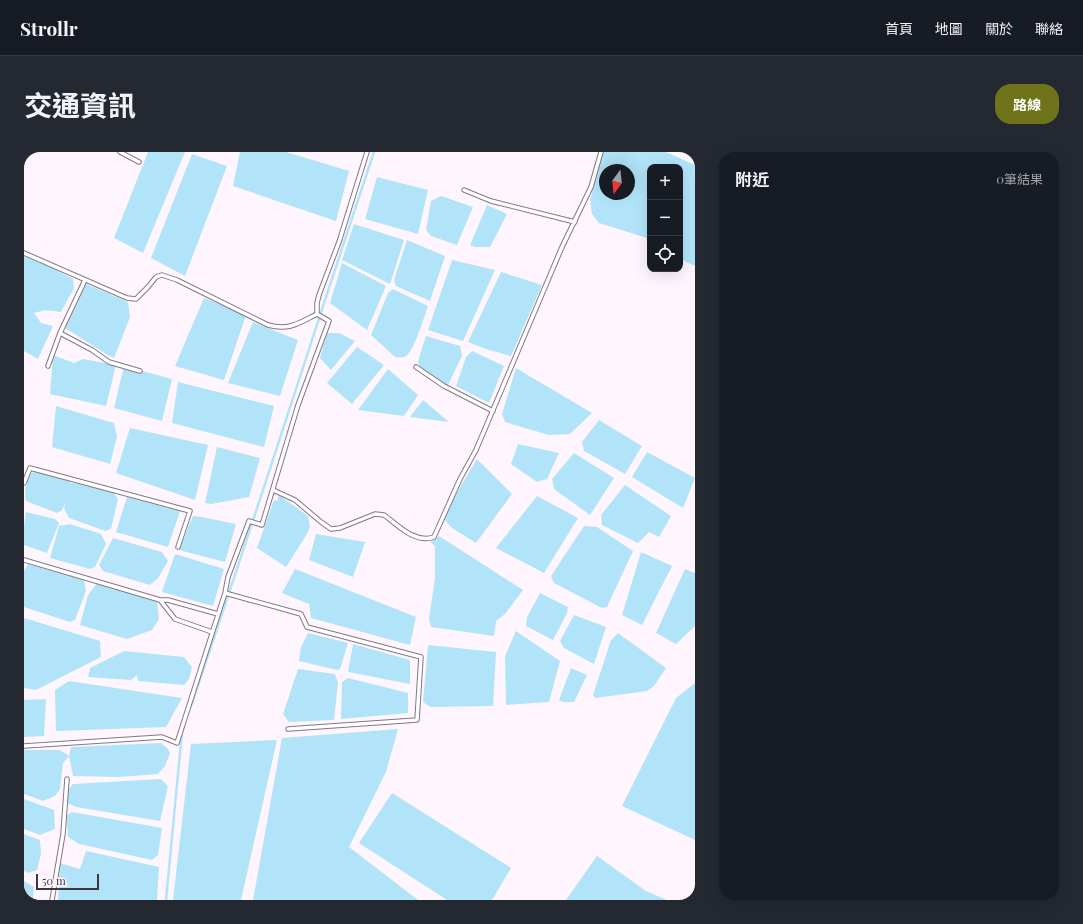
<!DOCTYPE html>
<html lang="zh-TW">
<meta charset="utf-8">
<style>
:root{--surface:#171b24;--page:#242831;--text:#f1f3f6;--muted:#9ea1a6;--line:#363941;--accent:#6f7319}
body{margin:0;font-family:"Playfair Display","Noto Sans TC",serif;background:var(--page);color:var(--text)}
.controls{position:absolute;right:12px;top:12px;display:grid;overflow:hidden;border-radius:8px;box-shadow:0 4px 16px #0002}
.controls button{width:36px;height:36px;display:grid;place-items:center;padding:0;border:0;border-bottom:1px solid var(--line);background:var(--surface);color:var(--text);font:20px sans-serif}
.compass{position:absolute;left:575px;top:12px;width:36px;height:36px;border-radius:50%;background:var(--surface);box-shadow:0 4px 16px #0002;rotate:195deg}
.scale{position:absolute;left:12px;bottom:10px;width:63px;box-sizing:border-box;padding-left:4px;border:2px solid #3d363d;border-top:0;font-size:11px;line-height:14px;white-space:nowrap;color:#3d363d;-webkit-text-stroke:3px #fff5fe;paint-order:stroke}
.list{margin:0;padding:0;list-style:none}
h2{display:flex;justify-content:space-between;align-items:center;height:52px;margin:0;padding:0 16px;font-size:17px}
h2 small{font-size:13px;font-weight:400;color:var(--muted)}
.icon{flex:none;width:22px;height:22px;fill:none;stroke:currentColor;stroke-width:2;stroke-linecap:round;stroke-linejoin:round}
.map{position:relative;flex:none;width:671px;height:748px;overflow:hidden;border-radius:16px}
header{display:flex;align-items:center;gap:24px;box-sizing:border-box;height:56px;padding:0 20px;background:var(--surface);border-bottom:1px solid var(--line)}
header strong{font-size:19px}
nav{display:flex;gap:22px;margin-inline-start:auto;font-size:14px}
.intro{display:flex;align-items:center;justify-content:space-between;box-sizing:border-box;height:96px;padding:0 24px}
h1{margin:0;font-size:28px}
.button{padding:10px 18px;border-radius:16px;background:var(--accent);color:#fff;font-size:14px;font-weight:700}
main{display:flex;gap:24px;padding:0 24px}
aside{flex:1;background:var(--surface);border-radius:16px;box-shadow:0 4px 16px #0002}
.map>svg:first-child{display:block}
.water{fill:#b2e4f9;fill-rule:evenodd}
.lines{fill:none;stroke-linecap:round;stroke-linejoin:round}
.stream{stroke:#b2e4f9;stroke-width:2.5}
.service-casing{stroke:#857684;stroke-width:5.5}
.service{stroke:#fff;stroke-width:3.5}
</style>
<header>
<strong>Strollr</strong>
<nav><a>首頁</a><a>地圖</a><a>關於</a><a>聯絡</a></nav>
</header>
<div class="intro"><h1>交通資訊</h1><a class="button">路線</a></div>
<main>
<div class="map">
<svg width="671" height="748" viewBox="0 0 671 748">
<rect width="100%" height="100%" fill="#fff5fe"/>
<path class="water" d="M 124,0 L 161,0 L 119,101 L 90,86 Z
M 216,0 L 262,0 L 325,19 L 312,69 L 209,34 Z
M 578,0 L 642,0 L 671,13 L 671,114 L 656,107 L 656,15 L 626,15 L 626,89 L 623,86 L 575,71 L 568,62 L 566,48 ZM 581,18 L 605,18 L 605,42 L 581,42 Z
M 168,2 L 203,14 L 161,124 L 127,106 Z
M 353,25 L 404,38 L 394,82 L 341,67 Z
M 417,44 L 449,55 L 433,93 L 407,84 L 402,78 L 407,49 Z
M 463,53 L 483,62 L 466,95 L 451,95 L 446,93 Z
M 330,72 L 380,88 L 366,132 L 318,108 Z
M 383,88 L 421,104 L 406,149 L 372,134 L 370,128 Z
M 0,104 L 25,114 L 49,127 L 50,136 L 37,160 L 21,158 L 10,161 L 17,171 L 29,174 L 14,207 L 0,199 Z
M 428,108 L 471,118 L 439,189 L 404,178 Z
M 318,111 L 362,134 L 343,178 L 306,151 Z
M 477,120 L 518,133 L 487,204 L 462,197 L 444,190 Z
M 62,132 L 104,150 L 106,165 L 90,206 L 82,202 L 41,176 Z
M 369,137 L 404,154 C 400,165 391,196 383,203 C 380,206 376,206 371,205 L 347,183 L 364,141 Z
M 180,146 L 222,163 L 200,228 L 151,214 Z
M 229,170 L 274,188 L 256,244 L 204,231 Z
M 303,181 L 315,181 L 331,189 L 307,218 L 296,206 Z
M 402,184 L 436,194 L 438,204 L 423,235 L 396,219 L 394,209 Z
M 333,195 L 360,213 L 328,252 L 303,231 Z
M 448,199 L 480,214 L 465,251 L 432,234 L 442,205 Z
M 29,203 L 50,211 L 59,207 L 92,213 L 82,254 L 26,242 Z
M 100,214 L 148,227 L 138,269 L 90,256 Z
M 492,216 L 568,261 L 546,282 L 525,283 L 481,270 L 478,262 Z
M 364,217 L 394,243 L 380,264 L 334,258 Z
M 154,230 L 250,254 L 240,295 L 148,271 Z
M 399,248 L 425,270 L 386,265 Z
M 32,254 L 90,271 L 93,285 L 86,312 L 28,295 Z
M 575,268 L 618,294 L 601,322 L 560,299 L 558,290 Z
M 106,276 L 184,293 L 171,348 L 92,321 Z
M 494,292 L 535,301 L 523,327 L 513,330 L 487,312 Z
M 193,295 L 236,306 L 225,345 L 187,352 L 181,351 Z
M 623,300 L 671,326 L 659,356 L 608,325 Z
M 550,301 L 590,326 L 566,363 L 530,337 L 528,327 Z
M 453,307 L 488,342 L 452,391 L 428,376 L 418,365 Z
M 17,319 L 44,328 L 48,332 L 49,331 L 89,340 L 94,347 L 87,377 L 81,379 L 45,366 L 40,356 L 42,349 L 38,358 L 33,361 L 2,349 C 0,341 2,328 7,321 Z
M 601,333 L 647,364 L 635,385 L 625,380 L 614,391 L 578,373 L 577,363 Z
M 255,343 L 284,364 L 286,374 L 283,382 L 262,415 L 233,396 L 250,348 L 253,349 Z
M 513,344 L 554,366 L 520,421 L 472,396 Z
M 103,345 L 156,359 L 144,395 L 92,380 Z
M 2,360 L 31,367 L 35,371 L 23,401 L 0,393 L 0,374 Z
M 169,364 L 178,365 L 212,372 L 201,410 L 155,398 Z
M 46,372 L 77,382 L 82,392 L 71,415 L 66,417 L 26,406 L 35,374 Z
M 560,374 L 573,375 L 609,399 L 583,455 L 578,456 L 530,431 L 527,424 Z
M 292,382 L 341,390 L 329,425 L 285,408 Z
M 415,384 L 499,438 L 481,462 L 472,469 L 470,484 L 407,475 L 405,467 L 411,426 L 411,394 L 406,390 Z
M 89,386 L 138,400 L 144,409 L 134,426 L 126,433 L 79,419 L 75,413 Z
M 617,400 L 648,414 L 618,473 L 598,463 Z
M 151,402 L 200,417 L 189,454 L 138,440 Z
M 4,412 L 60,428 L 62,439 L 51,468 L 46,470 L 0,455 L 0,419 Z
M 271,417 L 392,465 L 386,493 L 287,466 L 285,452 L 258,441 Z
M 661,417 L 671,421 L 671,474 L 652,492 L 632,481 Z
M 73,431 L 133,449 L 135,467 L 128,478 L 103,487 L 56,473 L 64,443 Z
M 516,441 L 544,455 L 543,461 L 529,488 L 502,474 L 503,465 Z
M 550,463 L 582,475 L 570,512 L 540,496 L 536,489 Z
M 0,466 L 76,489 L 77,505 L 12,538 L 0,536 Z
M 492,479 L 536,509 L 525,550 L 482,553 L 481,504 Z
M 284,481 L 324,491 L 316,517 L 313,518 L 275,509 L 277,495 Z
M 594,481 L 642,516 L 630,534 L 623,539 L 571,546 L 569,543 L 587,488 Z
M 329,492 L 386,508 L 386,532 L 324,520 Z
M 404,493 L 472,500 L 469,554 L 406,555 L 399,550 Z
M 100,499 L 160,505 L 168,515 L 165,527 L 160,533 L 114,529 L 113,523 L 107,528 L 64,525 L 66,516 Z
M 547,516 L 563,523 L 550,550 L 539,550 L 535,548 Z
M 274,517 L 311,522 L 314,531 L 310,568 L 265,570 L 259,562 Z
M 324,526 L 384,541 L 384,561 L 317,567 L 318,530 Z
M 45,529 L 158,546 L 142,575 L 32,579 L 31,538 Z
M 671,531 L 671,688 L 598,654 L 652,546 Z
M 22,547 L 20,584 L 0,585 L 0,548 Z
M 374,577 L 362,620 L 325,695 L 394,748 L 229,748 L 258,586 Z
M 253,588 L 217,748 L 149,748 L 167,592 Z
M 137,591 L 144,597 L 146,601 L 141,614 L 134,622 L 94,625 L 49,624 L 45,604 L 39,611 L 36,637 L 31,644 L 19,649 L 0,642 L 0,598 L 36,598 L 45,604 L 47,595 Z
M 137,627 L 144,634 L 136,669 L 52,655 L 43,651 L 41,642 L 49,632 Z
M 368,641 L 487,716 L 468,748 L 423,748 L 335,691 Z
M 0,647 L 30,658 L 31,677 L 16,683 L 0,677 Z
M 48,660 L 138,676 L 134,703 L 128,708 L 55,692 L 44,685 L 42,664 Z
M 0,682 L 16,688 L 17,702 L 13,718 L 5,721 L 0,719 Z
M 62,699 L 135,715 L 133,748 L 34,748 L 36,711 L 56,717 Z
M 573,704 L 622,739 L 643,748 L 542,748 Z
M 0,729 L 10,735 L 9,748 L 0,748 Z"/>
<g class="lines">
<path class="stream" d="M 167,554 C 230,370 288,185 350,0
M 142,748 L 158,580"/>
<defs>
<path id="service" d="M 96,0 L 115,10
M 440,38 L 467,49 L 551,70
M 0,101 L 103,146 L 112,147 L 124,135 L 132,125 L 138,123 L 153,128 L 244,173 C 265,179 275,171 293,162 L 293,151 L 295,143 L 315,90 L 343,0
M 36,181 L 68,198 L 85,210 L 116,219
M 24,214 L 36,181 L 61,128
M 392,215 L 420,234 L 469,259
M 0,331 L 6,316 L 166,359 L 154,395
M 249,338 L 271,348 L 297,370 L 307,377 L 316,376 L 351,362 L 360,363 C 374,373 391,392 410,385 L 436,327 L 452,298 L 538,95 L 567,35 L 577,0
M 0,408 L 136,448 L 151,467 L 188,480
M 201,441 L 277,462 L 283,475 L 397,505 L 393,568 L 264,577
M 136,448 L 144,448 L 194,462
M 0,594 L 138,585 L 153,591 L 201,441 L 204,425 L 225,369 L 238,373 L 274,253 L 305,169 L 293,162
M 28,748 L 39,682 L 43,627"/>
</defs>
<use href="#service" class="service-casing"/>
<use href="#service" class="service"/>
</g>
</svg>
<div class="controls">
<button>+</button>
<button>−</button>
<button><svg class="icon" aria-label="locate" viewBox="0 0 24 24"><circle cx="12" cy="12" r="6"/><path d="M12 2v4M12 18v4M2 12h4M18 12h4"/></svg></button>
</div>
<svg class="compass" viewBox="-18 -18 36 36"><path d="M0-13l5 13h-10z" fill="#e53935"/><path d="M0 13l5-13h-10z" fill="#9ea1a6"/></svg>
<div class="scale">50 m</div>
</div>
<aside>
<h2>附近<small>0筆結果</small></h2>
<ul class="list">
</ul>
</aside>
</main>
